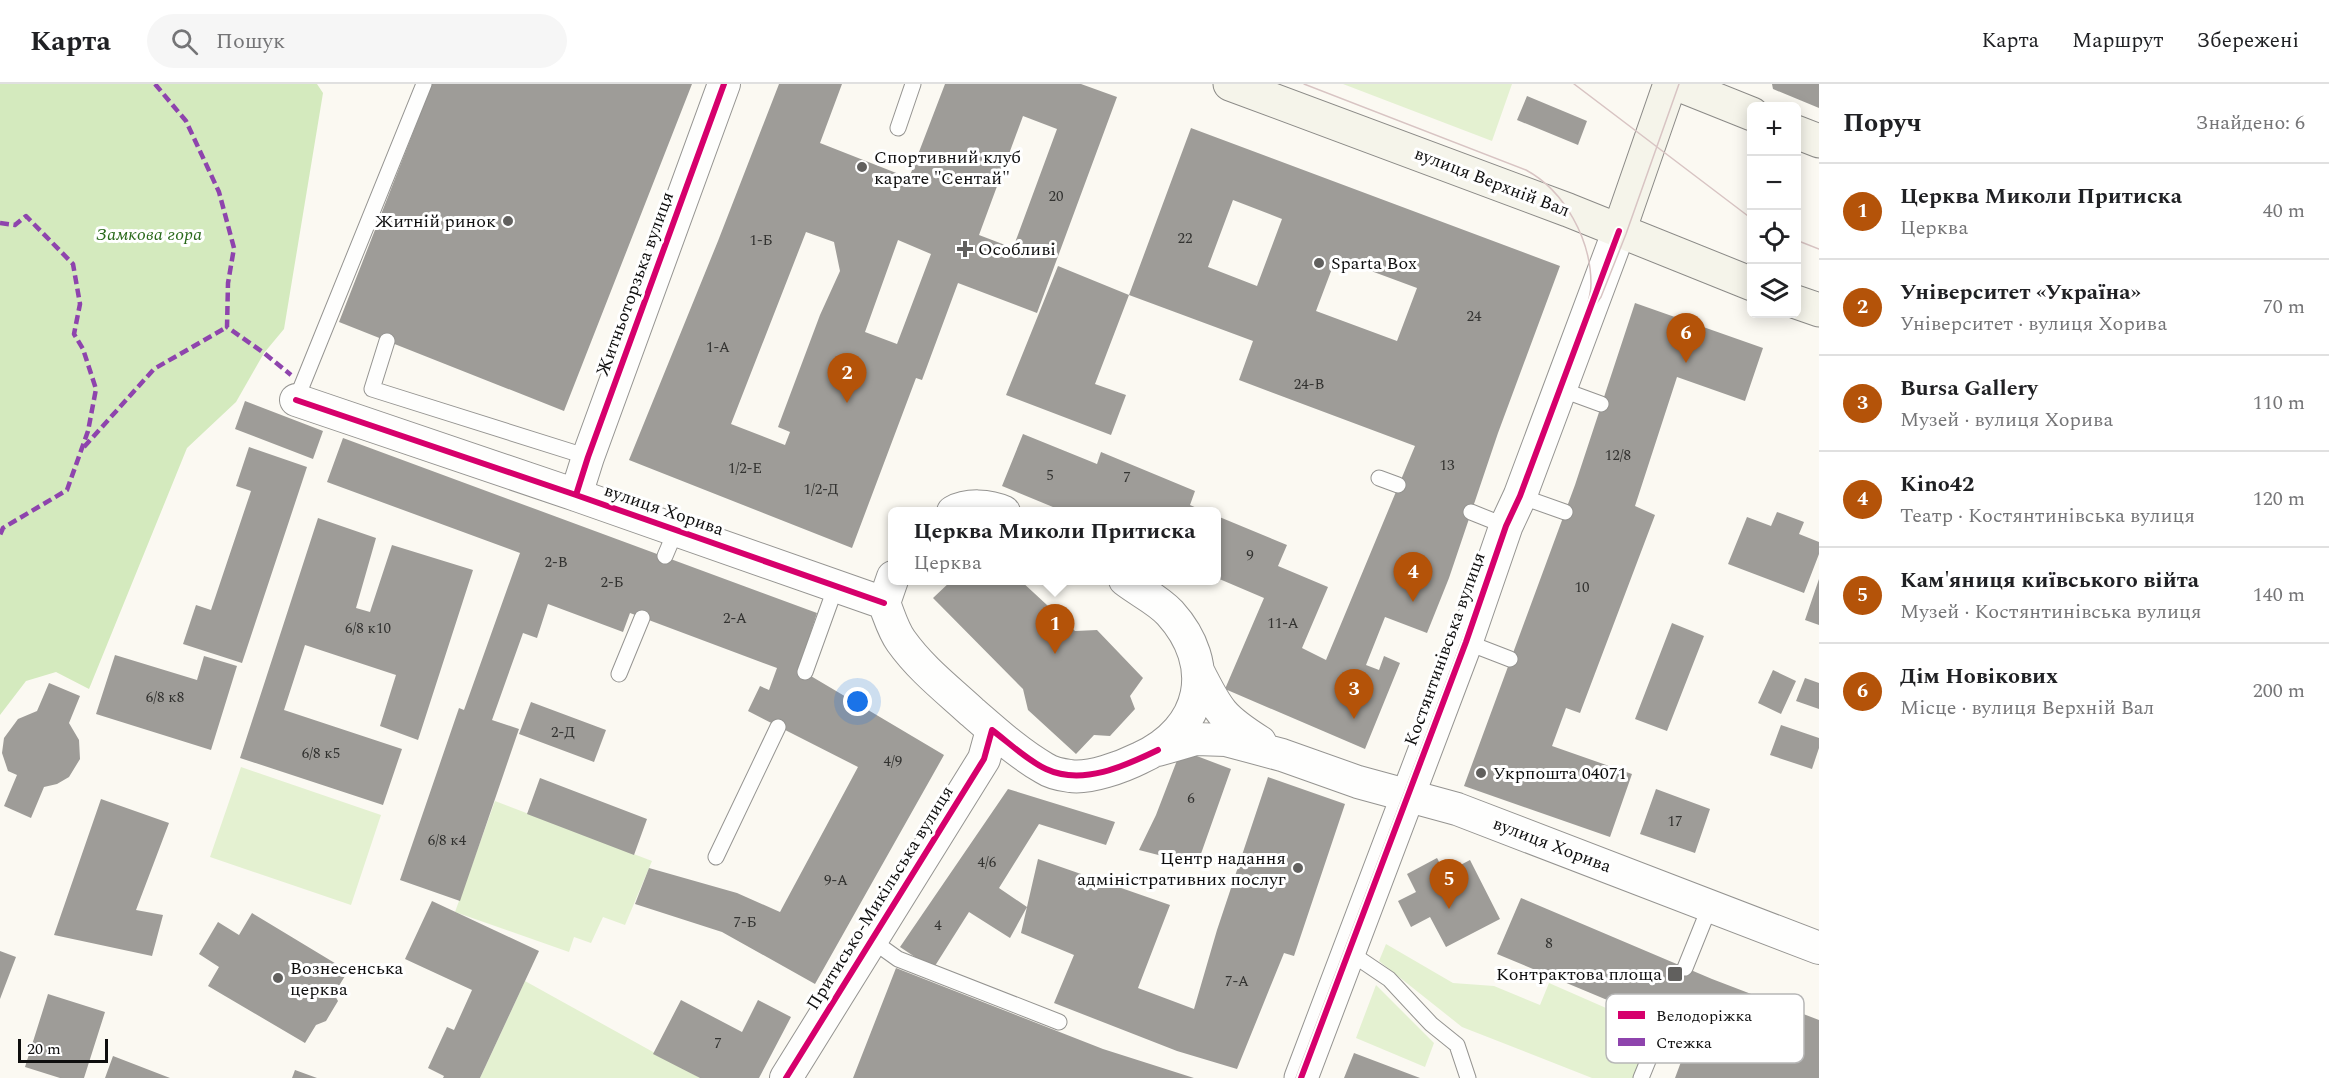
<!DOCTYPE html>
<html lang="uk">
<meta charset="utf-8">
<style>
:root{--surface:#fff;--page:#f6f6f6;--text:#202124;--muted:#757577;--line:#e0e0e0;--accent:#b45309}
body{margin:0;font-family:Spectral,serif;background:var(--page);color:var(--text)}
.controls{position:absolute;right:18px;top:18px;display:grid;overflow:hidden;border-radius:9px;box-shadow:0 3px 15px #0003}
.controls button{width:54px;height:54px;display:grid;place-items:center;padding:0;border:0;border-bottom:2px solid var(--line);background:var(--surface);color:var(--text);font:30px sans-serif}
.scale{position:absolute;left:18px;bottom:15px;width:90px;box-sizing:border-box;padding-left:6px;border:3px solid #0e0e0e;border-top:0;font-size:16px;line-height:21px;white-space:nowrap;color:#0e0e0e;-webkit-text-stroke:4px #fff;paint-order:stroke}
.you{position:absolute;left:858px;top:618px;width:21px;height:21px;margin:-15px;border:4px solid #fff;border-radius:50%;background:#1a73e8;box-shadow:0 0 0 9px #1a73e833}
.badge{display:grid;place-items:center;width:39px;height:39px;border-radius:50%;background:var(--accent);color:#fff;font-size:20px;font-weight:700}
.pin{position:absolute;translate:-50% -50px;filter:drop-shadow(0 2px 3px #0008)}
.pin::after{content:'';position:absolute;top:32px;width:21px;height:18px;background:inherit;clip-path:polygon(0 0,100% 0,50% 100%)}
.popup{position:absolute;left:888px;top:423px;width:333px;height:78px;box-sizing:border-box;display:grid;place-content:center;border-radius:9px;background:var(--surface);filter:drop-shadow(0 2px 4px #0005);font-size:20px;white-space:nowrap;color:var(--muted)}
.popup b{font-size:22px;color:var(--text)}
.popup::after{content:'';position:absolute;left:50%;top:100%;margin-left:-12px;border:12px solid transparent;border-top-color:var(--surface)}
.list{margin:0;padding:0;list-style:none}
h2{display:flex;justify-content:space-between;align-items:center;height:78px;margin:0;padding:0 24px;font-size:26px}
h2 small{font-size:20px;font-weight:400;color:var(--muted)}
.list li{display:grid;grid-template-columns:39px 1fr auto;gap:18px;align-items:center;box-sizing:border-box;height:96px;padding:0 24px;border-top:2px solid var(--line)}
.list b{display:block;font-size:22px;white-space:nowrap}
.list p{margin:0;font-size:20px;white-space:nowrap;color:var(--muted)}
.list em{font-size:20px;font-style:normal;color:var(--muted)}
.icon{flex:none;width:33px;height:33px;fill:none;stroke:currentColor;stroke-width:2;stroke-linecap:round;stroke-linejoin:round}
.map{position:relative;flex:none;width:1819px;height:994px;overflow:hidden}
header{display:flex;align-items:center;gap:36px;box-sizing:border-box;height:84px;padding:0 30px;background:var(--surface);border-bottom:2px solid var(--line)}
header strong{font-size:28px}
nav{display:flex;gap:33px;margin-inline-start:auto;font-size:21px}
.search{width:420px;height:54px;background:var(--page);display:flex;align-items:center;gap:15px;box-sizing:border-box;padding:0 21px;border-radius:33px;color:var(--muted);font-size:22px}
main{display:flex}
aside{flex:1;background:var(--surface)}
.map>svg:first-child{display:block}
.green{fill:#e4f1d1}
.forest{fill:#d4eabe}
.building{fill:#9e9c98;fill-rule:evenodd}
.lines{fill:none;stroke-linecap:round;stroke-linejoin:round}
.service-casing{stroke:#959491;stroke-width:17}
.minor-casing{stroke:#959491;stroke-width:34}
.tertiary-casing{stroke:#959491;stroke-width:35}
.secondary-casing{stroke:#8b8a87;stroke-width:35}
.service{stroke:#fefefd;stroke-width:15}
.minor{stroke:#fefefd;stroke-width:32}
.tertiary{stroke:#fefefd;stroke-width:33}
.secondary{stroke:#f5f4ea;stroke-width:33}
.tram{stroke:#d8c4c3;stroke-width:1.5}
.quiet{stroke:#8e44ad;stroke-width:4.5;stroke-dasharray:9 4.5;stroke-linecap:butt}
.cycleway-casing{stroke:#fff;stroke-width:10}
.cycleway{stroke:#d6006c;stroke-width:6}
.poi-dot{fill:#61605e;stroke:#fff;stroke-width:2}
.labels{text-anchor:middle;dominant-baseline:central;stroke-width:6;stroke-linejoin:round;paint-order:stroke}
.number-label{font-size:15px;fill:#323230}
.poi-label{font-size:18px;fill:#0e0e0e;stroke:#fff;text-anchor:start}
.street-label{font-size:18px;fill:#0e0e0e;stroke:#fff}
.park-label{font-size:18px;font-style:italic;fill:#29691b;stroke:#fff}
.key{fill:#fff;stroke:#b7b7b7;stroke-width:1.5}
.key-label{font-size:16px;fill:#0e0e0e}
</style>
<header>
<strong>Карта</strong>
<div class="search"><svg class="icon" aria-label="search" viewBox="0 0 24 24"><circle cx="10" cy="10" r="6"/><path d="M15 15l6 6"/></svg>Пошук</div>
<nav><a>Карта</a><a>Маршрут</a><a>Збережені</a></nav>
</header>
<main>
<div class="map">
<svg width="1819" height="994" viewBox="0 0 1819 994">
<rect width="100%" height="100%" fill="#fbf9f2"/>
<path class="green" d="M 1343,0 L 1512,0 L 1492,57 Z
M 241,683 L 381,731 L 351,821 L 210,773 Z
M 495,717 L 652,777 L 625,841 L 603,833 L 591,859 L 574,853 L 569,868 L 455,828 Z
M 1386,860 L 1453,899 L 1494,902 L 1540,921 L 1549,899 L 1638,938 L 1632,956 L 1646,963 L 1635,994 L 1592,994 L 1462,943 L 1379,877 Z
M 525,897 L 700,994 L 480,994 Z
M 1376,901 L 1434,959 L 1425,983 L 1356,954 Z"/>
<path class="forest" d="M 0,0 L 317,0 L 323,9 L 284,245 L 264,269 L 236,318 L 187,364 L 89,605 L 56,588 L 26,597 L 0,631 Z"/>
<path class="building" d="M 432,0 L 692,0 L 564,327 L 339,238 Z
M 779,0 L 842,0 L 820,59 L 909,94 L 945,0 L 1081,0 L 1117,13 L 1037,229 L 958,199 L 922,296 L 916,294 L 852,464 L 629,376 L 718,157 ZM 1023,32 L 1057,45 L 1013,164 L 979,151 ZM 806,148 L 834,158 L 840,187 L 820,231 L 778,343 L 790,348 L 785,361 L 731,340 ZM 898,156 L 931,170 L 897,260 L 865,248 Z
M 1772,0 L 1819,0 L 1819,24 L 1773,5 Z
M 1527,12 L 1587,37 L 1578,61 L 1517,36 Z
M 1191,44 L 1560,182 L 1498,349 L 1449,494 L 1427,549 L 1385,533 L 1366,581 L 1379,586 L 1384,572 L 1400,579 L 1365,665 L 1225,605 L 1264,514 L 1217,494 L 1217,432 L 1287,461 L 1278,482 L 1328,503 L 1302,564 L 1326,576 L 1415,362 L 1239,296 L 1253,257 L 1129,211 L 1095,300 L 1126,311 L 1111,351 L 1006,311 L 1058,182 L 1129,211 ZM 1233,116 L 1282,135 L 1257,202 L 1208,183 ZM 1336,174 L 1417,204 L 1397,257 L 1316,227 Z
M 1635,219 L 1763,264 L 1745,317 L 1677,293 L 1635,422 L 1655,431 L 1580,629 L 1566,624 L 1552,662 L 1632,690 L 1610,753 L 1464,702 L 1575,401 Z
M 245,317 L 323,347 L 313,375 L 235,345 Z
M 1023,350 L 1097,380 L 1101,368 L 1195,407 L 1190,421 L 1206,428 L 1065,428 L 1002,402 Z
M 343,354 L 817,529 L 799,585 L 944,671 L 815,900 L 722,848 L 635,820 L 649,784 L 737,809 L 780,828 L 858,683 L 748,627 L 760,602 L 769,606 L 777,584 L 630,529 L 623,548 L 548,520 L 537,554 L 523,549 L 492,636 L 519,645 L 460,817 L 400,796 L 459,624 L 464,626 L 520,469 L 327,398 Z
M 249,363 L 307,383 L 242,579 L 183,560 L 196,521 L 211,526 L 251,407 L 236,402 Z
M 1777,428 L 1804,438 L 1799,450 L 1819,458 L 1819,470 L 1804,509 L 1728,480 L 1747,433 L 1771,442 Z
M 318,434 L 376,454 L 356,524 L 370,528 L 392,461 L 473,486 L 418,656 L 380,642 L 396,591 L 305,561 L 284,626 L 402,665 L 383,721 L 240,674 Z
M 1819,495 L 1819,541 L 1805,536 Z
M 952,496 L 1020,496 L 1075,547 L 1097,546 L 1143,594 L 1130,612 L 1135,625 L 1110,652 L 1094,651 L 1076,670 L 1028,626 L 1023,605 L 933,514 Z
M 1672,539 L 1704,552 L 1667,647 L 1635,635 Z
M 115,571 L 197,596 L 204,572 L 237,582 L 211,666 L 96,630 Z
M 1773,586 L 1796,597 L 1781,630 L 1758,619 Z
M 1805,594 L 1819,599 L 1819,625 L 1796,617 Z
M 49,599 L 80,612 L 69,639 L 79,656 L 80,675 L 69,693 L 57,700 L 44,703 L 31,734 L 4,722 L 17,691 L 8,687 L 2,669 L 4,654 L 18,635 L 37,627 Z
M 531,618 L 606,646 L 594,678 L 519,650 Z
M 1781,641 L 1819,654 L 1819,664 L 1812,685 L 1770,671 Z
M 1181,666 L 1231,685 L 1197,781 L 1139,766 L 1156,731 Z
M 1268,693 L 1345,720 L 1294,872 L 1284,869 L 1237,985 L 1177,967 L 1054,919 L 1074,871 L 1021,849 L 1038,775 L 1170,821 L 1138,904 L 1194,925 L 1217,846 Z
M 540,694 L 647,735 L 634,771 L 527,730 Z
M 1008,705 L 1115,738 L 1106,761 L 1039,740 L 999,804 L 1027,823 L 1010,854 L 969,828 L 933,885 L 900,863 Z
M 1656,705 L 1710,725 L 1695,769 L 1640,750 Z
M 101,715 L 169,739 L 136,826 L 163,831 L 152,872 L 54,851 Z
M 1437,774 L 1445,789 L 1470,776 L 1500,835 L 1446,863 L 1430,833 L 1411,843 L 1398,817 L 1416,808 L 1407,790 Z
M 1521,814 L 1712,895 L 1819,936 L 1819,994 L 1675,994 L 1691,951 L 1497,870 Z
M 432,817 L 539,867 L 480,994 L 443,994 L 444,992 L 428,984 L 447,943 L 454,946 L 472,906 L 405,875 Z
M 252,829 L 348,887 L 334,910 L 338,917 L 326,937 L 316,941 L 305,959 L 208,902 L 219,883 L 199,870 L 218,838 L 239,851 Z
M 0,867 L 16,873 L 0,915 Z
M 896,884 L 1103,965 L 1194,994 L 853,994 Z
M 48,910 L 105,928 L 84,994 L 60,994 L 25,983 Z
M 681,916 L 742,948 L 758,916 L 791,933 L 759,994 L 700,994 L 653,970 Z
M 1354,969 L 1420,994 L 1344,994 Z
M 113,972 L 170,994 L 105,994 Z
M 295,986 L 317,994 L 292,994 Z"/>
<g class="lines">
<defs>
<path id="service" d="M 898,44 L 913,0
M 387,257 L 372,305 L 588,373
M 1560,305 L 1601,320
M 296,316 L 424,0
M 1379,394 L 1398,401
M 1520,412 L 1565,428
M 1471,428 L 1506,442
M 665,472 L 676,446
M 1466,558 L 1510,575
M 805,588 L 836,502
M 619,590 L 642,534
M 716,773 L 778,643
M 870,859 L 877,860 L 898,875 L 1059,938
M 1349,868 L 1389,895 L 1431,940 L 1457,961 L 1468,994
M 1685,884 L 1710,822
M 1641,994 L 1663,940"/>
<path id="minor" d="M 296,316 L 576,411 L 884,519
M 576,411 L 588,373 L 724,0
M 953,428 C 967,420 989,421 1004,428
M 893,493 L 884,519 C 889,531 893,546 901,557 C 921,585 947,605 972,628 C 994,647 1018,669 1044,684 C 1050,688 1062,691 1070,692 C 1089,695 1122,683 1140,674 C 1204,645 1217,581 1170,529 C 1158,516 1139,507 1125,496
M 1198,587 C 1218,627 1222,634 1260,658
M 1158,666 L 1196,655 L 1226,656 L 1282,671 L 1358,698 L 1457,725 L 1819,864
M 786,994 L 984,675 L 992,646"/>
<path id="tertiary" d="M 1301,994 L 1466,558 L 1506,442 L 1520,412 L 1619,147"/>
<path id="secondary" d="M 1230,0 L 1568,126 L 1752,200
M 1677,0 L 1752,30
M 1796,48 L 1819,57
M 1619,147 L 1670,0
M 1796,218 L 1819,226"/>
</defs>
<use href="#service" class="service-casing"/>
<use href="#minor" class="minor-casing"/>
<use href="#tertiary" class="tertiary-casing"/>
<use href="#secondary" class="secondary-casing"/>
<use href="#service" class="service"/>
<use href="#minor" class="minor"/>
<use href="#tertiary" class="tertiary"/>
<use href="#secondary" class="secondary"/>
<path class="tram" d="M 1574,0 L 1752,135
M 1796,156 L 1819,165
M 1587,232 L 1601,213 L 1626,150 L 1679,0
M 1296,994 L 1583,237 C 1586,225 1591,212 1591,200 C 1591,156 1565,107 1526,86 L 1304,0"/>
<path class="quiet" d="M 155,0 L 186,37 L 219,108 L 234,164 L 228,199 L 227,243 L 264,269 L 291,291
M 0,139 L 15,141 L 26,132 L 73,180 L 80,220 L 74,250 L 83,265 L 96,305 L 88,347 L 67,406 L 3,444 L 0,451
M 84,363 L 154,285 L 227,243"/>
<defs>
<path id="cycleway" d="M 296,316 L 576,411 L 884,519
M 576,411 L 588,373 L 724,0
M 786,994 L 984,675 L 992,646 C 1008,658 1028,677 1046,685 C 1082,702 1125,682 1158,666
M 1301,994 L 1466,558 L 1506,442 L 1520,412 L 1619,147"/>
</defs>
<use href="#cycleway" class="cycleway-casing"/>
<use href="#cycleway" class="cycleway"/>
</g>
<g class="poi-dot">
<circle cx="862" cy="83" r="6"/>
<circle cx="508" cy="137" r="6"/>
<path d="M962 156h6v6h6v6h-6v6h-6v-6h-6v-6h6z"/>
<circle cx="1319" cy="179" r="6"/>
<circle cx="1481" cy="689" r="6"/>
<circle cx="1298" cy="784" r="6"/>
<rect x="1667" y="882" width="16" height="16" rx="3"/>
<circle cx="278" cy="894" r="6"/>
</g>
<g class="labels">
<g class="number-label">
<text x="1056" y="112">20</text>
<text x="1185" y="154">22</text>
<text x="761" y="156">1-Б</text>
<text x="1474" y="232">24</text>
<text x="718" y="263">1-А</text>
<text x="1309" y="300">24-В</text>
<text x="1618" y="371">12/8</text>
<text x="1447" y="381">13</text>
<text x="745" y="384">1/2-Е</text>
<text x="1050" y="391">5</text>
<text x="1127" y="393">7</text>
<text x="821" y="405">1/2-Д</text>
<text x="1250" y="471">9</text>
<text x="556" y="478">2-В</text>
<text x="612" y="498">2-Б</text>
<text x="1582" y="503">10</text>
<text x="735" y="534">2-А</text>
<text x="1283" y="539">11-А</text>
<text x="368" y="544">6/8 к10</text>
<text x="165" y="613">6/8 к8</text>
<text x="563" y="648">2-Д</text>
<text x="321" y="669">6/8 к5</text>
<text x="893" y="677">4/9</text>
<text x="1191" y="714">6</text>
<text x="1675" y="737">17</text>
<text x="447" y="756">6/8 к4</text>
<text x="987" y="778">4/6</text>
<text x="836" y="796">9-А</text>
<text x="745" y="838">7-Б</text>
<text x="938" y="841">4</text>
<text x="1549" y="859">8</text>
<text x="1237" y="897">7-А</text>
<text x="718" y="959">7</text>
</g>
<g class="poi-label">
<text x="874" y="73">Спортивний клуб<tspan x="874" dy="21">карате "Сентай"</tspan></text>
<text x="496" y="137" text-anchor="end">Житній ринок</text>
<text x="978" y="165">Особливі</text>
<text x="1331" y="179">Sparta Box</text>
<text x="1493" y="689">Укрпошта 04071</text>
<text x="1286" y="774" text-anchor="end">Центр надання<tspan x="1286" dy="21">адміністративних послуг</tspan></text>
<text x="290" y="884">Вознесенська<tspan x="290" dy="21">церква</tspan></text>
<text x="1662" y="890" text-anchor="end">Контрактова площа</text>
</g>
<g class="street-label">
<text transform="translate(1492 98) rotate(21)">вулиця Верхній Вал</text>
<text transform="translate(635 200) rotate(-70)">Житньоторзька вулиця</text>
<text transform="translate(664 426) rotate(19)">вулиця Хорива</text>
<text transform="translate(1445 565) rotate(-70)">Костянтинівська вулиця</text>
<text transform="translate(1552 761) rotate(21)">вулиця Хорива</text>
<text transform="translate(880 814) rotate(-58)">Притисько-Микільська вулиця</text>
</g>
<g class="park-label">
<text x="149" y="150">Замкова гора</text>
</g>
</g>
<rect x="1606" y="910" width="198" height="69" rx="9" class="key"/>
<rect x="1618" y="927" width="27" height="8" fill="#d6006c"/>
<rect x="1618" y="954" width="27" height="8" fill="#8e44ad"/>
<g class="key-label">
<text x="1656" y="937">Велодоріжка</text>
<text x="1656" y="964">Стежка</text>
</g>
</svg>
<div class="controls">
<button>+</button>
<button>−</button>
<button><svg class="icon" aria-label="locate" viewBox="0 0 24 24"><circle cx="12" cy="12" r="6"/><path d="M12 2v4M12 18v4M2 12h4M18 12h4"/></svg></button>
<button><svg class="icon" aria-label="layers" viewBox="0 0 24 24"><path d="M12 4l9 5-9 5-9-5zM3 14l9 5 9-5"/></svg></button>
</div>
<div class="scale">20 m</div>
<div class="you"></div>
<div class="pin badge" style="left:1055px;top:570px">1</div>
<div class="popup"><b>Церква Миколи Притиска</b>Церква</div>
<div class="pin badge" style="left:847px;top:319px">2</div>
<div class="pin badge" style="left:1354px;top:635px">3</div>
<div class="pin badge" style="left:1413px;top:518px">4</div>
<div class="pin badge" style="left:1449px;top:825px">5</div>
<div class="pin badge" style="left:1686px;top:279px">6</div>
</div>
<aside>
<h2>Поруч<small>Знайдено: 6</small></h2>
<ul class="list">
<li><span class="badge">1</span><div><b>Церква Миколи Притиска</b><p>Церква</p></div><em>40 m</em></li>
<li><span class="badge">2</span><div><b>Університет «Україна»</b><p>Університет · вулиця Хорива</p></div><em>70 m</em></li>
<li><span class="badge">3</span><div><b>Bursa Gallery</b><p>Музей · вулиця Хорива</p></div><em>110 m</em></li>
<li><span class="badge">4</span><div><b>Kino42</b><p>Театр · Костянтинівська вулиця</p></div><em>120 m</em></li>
<li><span class="badge">5</span><div><b>Кам'яниця київського війта</b><p>Музей · Костянтинівська вулиця</p></div><em>140 m</em></li>
<li><span class="badge">6</span><div><b>Дім Новікових</b><p>Місце · вулиця Верхній Вал</p></div><em>200 m</em></li>
</ul>
</aside>
</main>
